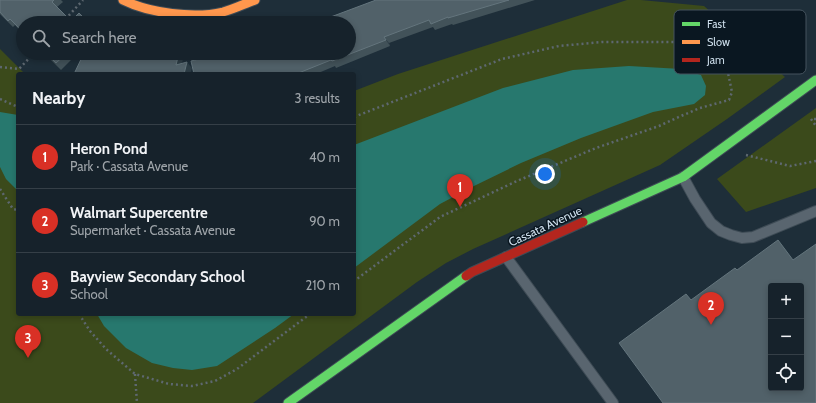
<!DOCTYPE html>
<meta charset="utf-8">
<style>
:root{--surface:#16222b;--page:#1f2a33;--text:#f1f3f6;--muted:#9ea4a9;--line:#353f47;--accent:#d93025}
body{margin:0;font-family:Cabin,sans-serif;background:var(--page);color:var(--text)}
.controls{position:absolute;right:12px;bottom:12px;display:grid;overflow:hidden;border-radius:4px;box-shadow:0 2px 6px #0003}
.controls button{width:36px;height:36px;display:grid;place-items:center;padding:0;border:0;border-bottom:1px solid var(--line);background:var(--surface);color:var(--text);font:20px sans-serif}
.you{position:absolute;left:545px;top:174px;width:14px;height:14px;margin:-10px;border:3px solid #fff;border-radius:50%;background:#1a73e8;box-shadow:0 0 0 6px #1a73e833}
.badge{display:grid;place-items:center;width:26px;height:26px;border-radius:50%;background:var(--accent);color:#fff;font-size:13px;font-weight:700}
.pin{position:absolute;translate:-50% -33px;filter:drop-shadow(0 1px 2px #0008)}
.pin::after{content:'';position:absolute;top:21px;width:14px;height:12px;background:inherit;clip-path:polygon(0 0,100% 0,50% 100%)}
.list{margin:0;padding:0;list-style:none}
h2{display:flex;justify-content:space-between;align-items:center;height:52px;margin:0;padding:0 16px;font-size:17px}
h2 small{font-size:13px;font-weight:400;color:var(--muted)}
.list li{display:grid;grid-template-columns:26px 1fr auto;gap:12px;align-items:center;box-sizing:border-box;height:64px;padding:0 16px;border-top:1px solid var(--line)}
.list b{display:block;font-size:15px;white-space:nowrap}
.list p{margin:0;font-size:13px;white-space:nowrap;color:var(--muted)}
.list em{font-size:13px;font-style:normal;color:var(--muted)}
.icon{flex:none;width:22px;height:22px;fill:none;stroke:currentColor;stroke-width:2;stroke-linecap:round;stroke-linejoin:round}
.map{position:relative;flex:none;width:816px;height:403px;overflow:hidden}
.search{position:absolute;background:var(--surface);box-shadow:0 2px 6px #0003;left:16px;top:16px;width:340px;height:44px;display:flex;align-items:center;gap:10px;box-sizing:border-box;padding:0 14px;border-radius:22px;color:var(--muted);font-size:15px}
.panel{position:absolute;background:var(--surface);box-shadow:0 2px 6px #0003;left:16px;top:72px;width:340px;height:244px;border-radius:4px}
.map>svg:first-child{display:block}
.green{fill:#3b4a1b}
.water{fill:#27786e}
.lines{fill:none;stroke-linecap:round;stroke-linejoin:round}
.lane-casing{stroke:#3e4b55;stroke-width:12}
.fast-casing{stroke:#3e4b55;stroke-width:11}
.slow-casing{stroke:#3e4b55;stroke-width:11}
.jam-casing{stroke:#3e4b55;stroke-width:11}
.path{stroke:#5e6870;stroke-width:2.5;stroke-dasharray:2 3;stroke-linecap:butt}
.lane{stroke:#59656f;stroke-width:10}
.fast{stroke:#63d668;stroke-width:9}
.slow{stroke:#ff974d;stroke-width:9}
.jam{stroke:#b3261e;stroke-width:9}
.wall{fill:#425259}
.shaded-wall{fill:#2d3d46}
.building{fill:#516169;stroke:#64757d;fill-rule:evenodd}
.labels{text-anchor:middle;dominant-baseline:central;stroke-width:3;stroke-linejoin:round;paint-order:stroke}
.street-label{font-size:12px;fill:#cedfec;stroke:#0a1721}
.key{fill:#0a1721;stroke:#45535e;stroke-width:1}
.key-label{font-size:11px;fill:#cedfec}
</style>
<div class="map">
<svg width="816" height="403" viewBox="0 0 816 403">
<rect width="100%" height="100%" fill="#1e2e39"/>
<path class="green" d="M 627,0 L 641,0 L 704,6 L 785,77 L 727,119 L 660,165 L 473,249 L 446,263 L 417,282 L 253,403 L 0,403 L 0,49 L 25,74 L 18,74 L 18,314 L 354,314 L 354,91 L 398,74 Z
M 816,108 L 816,188 L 746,212 L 717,179 Z"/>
<path class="water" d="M 629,66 L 681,69 L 701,75 L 706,86 L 705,95 L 694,104 L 653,112 L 581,138 L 521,163 L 474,186 L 440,204 L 354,268 L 354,145 L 503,88 L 573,70 Z
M 0,112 L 18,115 L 18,191 L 6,179 L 0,167 Z
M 97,314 L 294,314 L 275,328 L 217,366 L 192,370 L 173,368 L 152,363 L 126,348 L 104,326 Z"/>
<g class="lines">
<defs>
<path id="lane" d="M 683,177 L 695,199 L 711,223 L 721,231 L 731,235 L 742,238 L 753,237 L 816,211
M 506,257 L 613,403"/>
<path id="fast" d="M 583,222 L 683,177 L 816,80
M 288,403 L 466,276"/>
<path id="slow" d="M 123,0 C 149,13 194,19 223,12 C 234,9 244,4 255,0"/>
<path id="jam" d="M 466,276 L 472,272 L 583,222"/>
</defs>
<use href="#lane" class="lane-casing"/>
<use href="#fast" class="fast-casing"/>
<use href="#slow" class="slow-casing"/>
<use href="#jam" class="jam-casing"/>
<path class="path" d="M 62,23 L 83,0
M 0,67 L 19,69 L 34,53
M 0,99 L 18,107
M 354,117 L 502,59 L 559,46 L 602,42 L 681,42 L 710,50 L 720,61 L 728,73 L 732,92 L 729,100 L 700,108 L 681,116 L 659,126 L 596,148 L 517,181 L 440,217 L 354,281
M 816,119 L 811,119 L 816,126
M 746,155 L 790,166 L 816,161
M 0,189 L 13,209 L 18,210
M 79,314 L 90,331 L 106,349 L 121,362 L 135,374 L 169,384 L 192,386 L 215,381 L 237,369 L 310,314
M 135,374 L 137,403"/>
<use href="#lane" class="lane"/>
<use href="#fast" class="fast"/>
<use href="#slow" class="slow"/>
<use href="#jam" class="jam"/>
</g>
<path class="wall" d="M 0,0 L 61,0 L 63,2 L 57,7 L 71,21 L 89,23 L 23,23 L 23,34 L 15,25 L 13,27 L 0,14 Z
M 376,0 L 535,0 L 453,25 L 452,24 L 435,30 L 433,27 L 389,43 L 390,46 L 336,68 L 335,66 L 316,74 L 194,74 L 223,53 L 243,53 L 244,54 L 349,53 Z
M 44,53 L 78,53 L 61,70 Z"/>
<path class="shaded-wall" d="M 384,37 L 389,43 L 390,46 Z
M 179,53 L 183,59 L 180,71 L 176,65 Z
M 187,62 L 192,68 L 190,74 L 184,74 Z"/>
<path class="building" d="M 0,0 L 54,0 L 52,2 L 71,21 L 79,13 L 89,23 L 23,23 L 23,32 L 10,19 L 8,21 L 0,12 Z
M 376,0 L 509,0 L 448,18 L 448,17 L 431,24 L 429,20 L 384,37 L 386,40 L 332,61 L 331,60 L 296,74 L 194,74 L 191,61 L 223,53 L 241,53 L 241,54 L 246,53 L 349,53 L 349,23 L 330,23 L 328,18 Z
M 46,53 L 67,53 L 56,63 Z
M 84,53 L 179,53 L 176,65 L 187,62 L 184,74 L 74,74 Z
M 778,240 L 793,260 L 816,244 L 816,403 L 663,403 L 619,343 L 686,294 L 691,300 L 735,268 L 737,270 ZM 771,286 L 801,286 L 801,388 L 771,388 Z"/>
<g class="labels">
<g class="street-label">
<text transform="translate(545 226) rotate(-25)">Cassata Avenue</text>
</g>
</g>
<rect x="674" y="10" width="132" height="64" rx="6" class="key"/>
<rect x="682" y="22" width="18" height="4" fill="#63d668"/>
<rect x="682" y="40" width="18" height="4" fill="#ff974d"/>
<rect x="682" y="58" width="18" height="4" fill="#b3261e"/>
<g class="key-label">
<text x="707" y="28">Fast</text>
<text x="707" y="46">Slow</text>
<text x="707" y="64">Jam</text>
</g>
</svg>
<div class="controls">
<button>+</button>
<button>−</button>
<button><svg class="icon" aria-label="locate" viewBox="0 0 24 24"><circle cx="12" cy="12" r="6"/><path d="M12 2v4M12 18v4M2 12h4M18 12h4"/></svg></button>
</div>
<div class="you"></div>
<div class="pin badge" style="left:460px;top:207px">1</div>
<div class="pin badge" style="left:711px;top:325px">2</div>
<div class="pin badge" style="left:28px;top:358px">3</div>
<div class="search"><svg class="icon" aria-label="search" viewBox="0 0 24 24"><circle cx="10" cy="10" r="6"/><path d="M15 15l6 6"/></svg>Search here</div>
<section class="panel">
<h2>Nearby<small>3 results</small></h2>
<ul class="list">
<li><span class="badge">1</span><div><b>Heron Pond</b><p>Park · Cassata Avenue</p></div><em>40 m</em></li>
<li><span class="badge">2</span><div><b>Walmart Supercentre</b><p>Supermarket · Cassata Avenue</p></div><em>90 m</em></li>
<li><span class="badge">3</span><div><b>Bayview Secondary School</b><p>School</p></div><em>210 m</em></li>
</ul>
</section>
</div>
